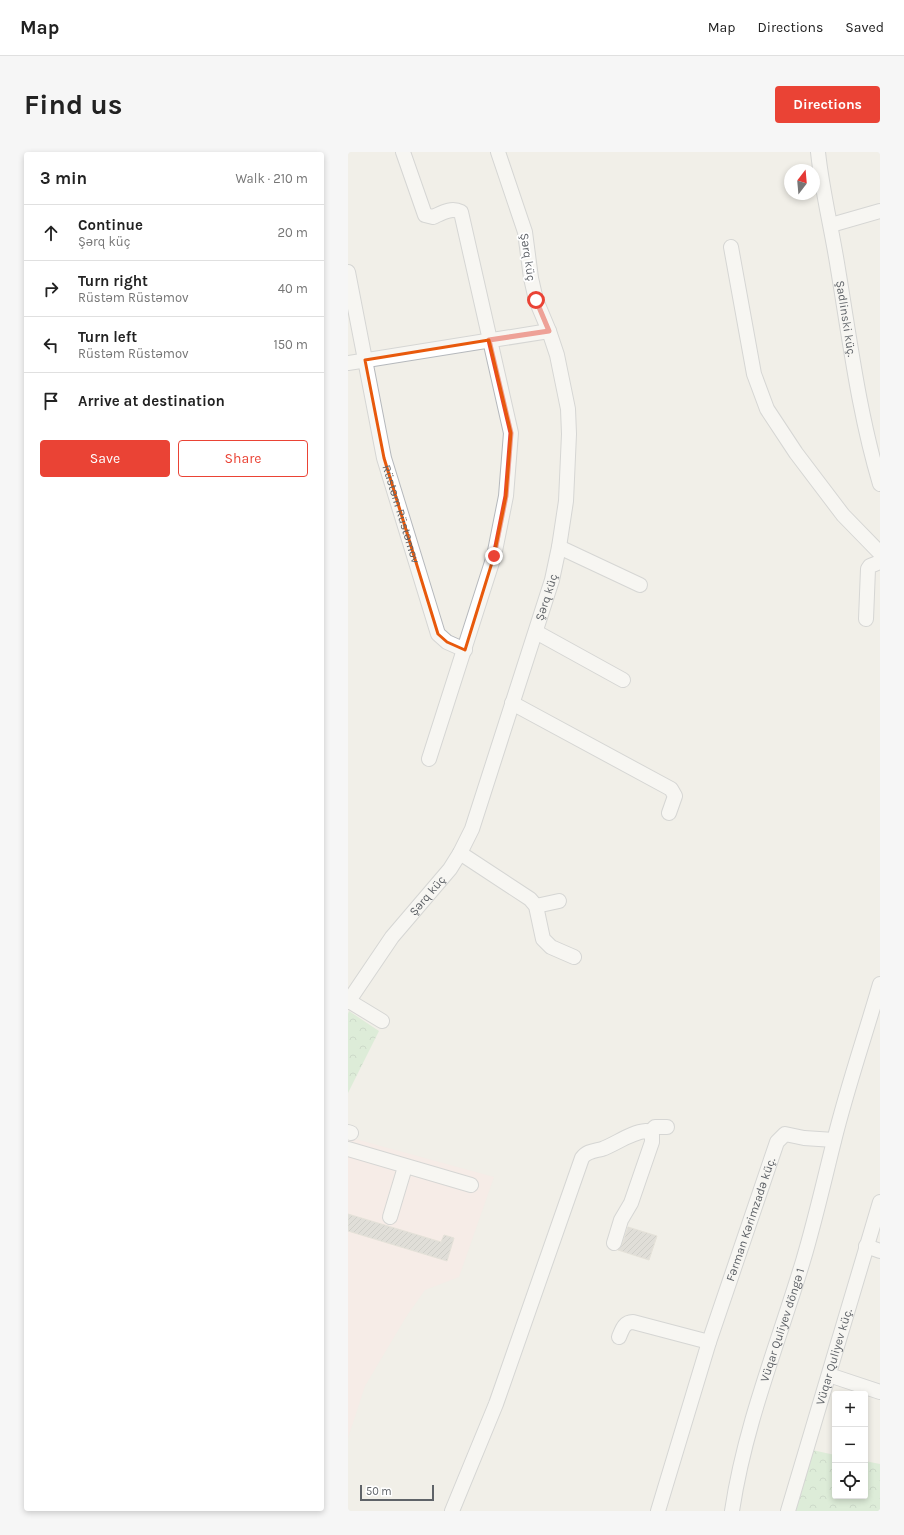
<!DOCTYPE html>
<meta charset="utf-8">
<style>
:root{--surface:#fff;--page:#f6f6f6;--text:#222;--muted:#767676;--line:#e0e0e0;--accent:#ea4335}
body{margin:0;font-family:Karla,sans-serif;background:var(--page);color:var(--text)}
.controls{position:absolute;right:12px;bottom:12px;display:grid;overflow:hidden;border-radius:4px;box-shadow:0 2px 6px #0003}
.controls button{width:36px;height:36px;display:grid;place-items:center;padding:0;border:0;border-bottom:1px solid var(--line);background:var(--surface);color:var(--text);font:20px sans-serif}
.compass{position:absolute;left:436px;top:12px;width:36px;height:36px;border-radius:50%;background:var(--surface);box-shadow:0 2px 6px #0003;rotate:16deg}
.scale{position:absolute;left:12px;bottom:10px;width:74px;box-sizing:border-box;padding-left:4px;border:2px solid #5f6368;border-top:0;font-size:11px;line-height:14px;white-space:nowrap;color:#5f6368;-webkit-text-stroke:3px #fff;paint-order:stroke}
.stop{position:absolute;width:12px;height:12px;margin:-9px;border:3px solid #ea4335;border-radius:50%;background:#fff}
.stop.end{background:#ea4335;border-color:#fff;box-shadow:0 1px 4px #0008}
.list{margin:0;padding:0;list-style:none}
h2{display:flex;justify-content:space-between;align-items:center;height:52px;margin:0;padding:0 16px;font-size:17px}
h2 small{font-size:13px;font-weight:400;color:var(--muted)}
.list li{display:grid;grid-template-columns:26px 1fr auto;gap:12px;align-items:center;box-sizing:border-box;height:56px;padding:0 16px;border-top:1px solid var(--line)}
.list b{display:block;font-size:15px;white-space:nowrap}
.list p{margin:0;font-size:13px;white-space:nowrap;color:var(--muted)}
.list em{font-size:13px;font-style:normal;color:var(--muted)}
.actions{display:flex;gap:8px;padding:12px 16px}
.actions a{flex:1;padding:9px 0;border:1px solid var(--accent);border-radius:4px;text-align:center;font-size:14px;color:var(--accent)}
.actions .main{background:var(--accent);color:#fff}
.icon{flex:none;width:22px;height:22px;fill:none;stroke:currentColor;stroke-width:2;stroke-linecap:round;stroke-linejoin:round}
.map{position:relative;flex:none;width:532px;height:1359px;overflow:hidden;border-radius:4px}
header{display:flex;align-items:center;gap:24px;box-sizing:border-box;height:56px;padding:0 20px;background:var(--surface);border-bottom:1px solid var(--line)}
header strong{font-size:19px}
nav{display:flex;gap:22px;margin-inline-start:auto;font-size:14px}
.intro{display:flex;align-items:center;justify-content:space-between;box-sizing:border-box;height:96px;padding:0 24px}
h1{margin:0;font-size:28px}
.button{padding:10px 18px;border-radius:4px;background:var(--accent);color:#fff;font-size:14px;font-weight:700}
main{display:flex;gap:24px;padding:0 24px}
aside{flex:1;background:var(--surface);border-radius:4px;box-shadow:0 2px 6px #0003}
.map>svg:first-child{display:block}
.medical{fill:#fce8e6}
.forest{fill:url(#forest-crowns)}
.building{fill:url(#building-hatch);stroke:#d6d1c6}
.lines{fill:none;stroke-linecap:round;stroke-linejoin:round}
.minor-casing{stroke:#b5b8bc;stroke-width:16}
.minor{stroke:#fff;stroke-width:14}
.route{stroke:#ea4335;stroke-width:5}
.marked{fill:none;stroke:#e8590c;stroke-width:3;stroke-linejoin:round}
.labels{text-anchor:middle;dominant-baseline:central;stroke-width:3.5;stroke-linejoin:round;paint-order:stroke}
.street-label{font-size:12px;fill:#5f6368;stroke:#fff}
</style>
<header>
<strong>Map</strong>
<nav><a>Map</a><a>Directions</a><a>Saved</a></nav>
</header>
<div class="intro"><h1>Find us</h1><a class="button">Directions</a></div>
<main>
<aside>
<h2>3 min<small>Walk · 210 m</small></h2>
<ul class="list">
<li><svg class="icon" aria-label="ahead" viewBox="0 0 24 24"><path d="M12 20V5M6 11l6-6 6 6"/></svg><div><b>Continue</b><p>Şərq küç</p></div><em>20 m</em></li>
<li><svg class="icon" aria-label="right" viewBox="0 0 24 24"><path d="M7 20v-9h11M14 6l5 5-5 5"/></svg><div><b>Turn right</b><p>Rüstəm Rüstəmov</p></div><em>40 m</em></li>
<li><svg class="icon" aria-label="left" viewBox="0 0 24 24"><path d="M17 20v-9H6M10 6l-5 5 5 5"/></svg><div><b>Turn left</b><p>Rüstəm Rüstəmov</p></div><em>150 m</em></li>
<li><svg class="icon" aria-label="arrive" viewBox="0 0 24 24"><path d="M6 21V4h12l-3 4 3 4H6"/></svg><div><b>Arrive at destination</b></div></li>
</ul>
<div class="actions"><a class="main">Save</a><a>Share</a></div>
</aside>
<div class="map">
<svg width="532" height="1359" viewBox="0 0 532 1359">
<defs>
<pattern id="forest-crowns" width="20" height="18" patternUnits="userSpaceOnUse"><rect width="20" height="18" fill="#c5e8c5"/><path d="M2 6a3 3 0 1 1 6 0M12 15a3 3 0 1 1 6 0" fill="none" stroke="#a3c0a4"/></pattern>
<pattern id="building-hatch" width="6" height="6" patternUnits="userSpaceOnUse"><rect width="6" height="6" fill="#cccac5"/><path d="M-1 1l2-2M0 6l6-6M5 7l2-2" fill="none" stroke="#a9a8a4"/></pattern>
</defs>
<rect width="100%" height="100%" fill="#f1efe8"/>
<path class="medical" d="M 0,985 L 146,1025 L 111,1125 L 77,1138 L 58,1165 L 17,1234 L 0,1286 Z"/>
<path class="forest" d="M 1,859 L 31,879 L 0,941 L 0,862 Z
M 464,1298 L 487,1303 L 487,1344 L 517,1344 L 517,1309 L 532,1312 L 532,1359 L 445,1359 Z"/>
<path class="building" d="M 0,1062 L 93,1090 L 96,1083 L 106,1086 L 99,1109 L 0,1079 Z
M 280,1075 L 309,1084 L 301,1108 L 270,1098 L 274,1093 Z"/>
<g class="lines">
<defs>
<g id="minor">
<path d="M 55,0 L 77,63 L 85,65 C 94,61 103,55 113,60 L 163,281 L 158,344 L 146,404 L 81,607"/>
<path id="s1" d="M 470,0 C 474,39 484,78 490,117 C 502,189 511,262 532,332"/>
<path d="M 483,73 L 532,59"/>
<path d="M 383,95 L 406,222 L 419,257 L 448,301 L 495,363 L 532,401"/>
<path id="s2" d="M 0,120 L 36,306 L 90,482 L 99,490 L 117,498"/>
<path d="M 0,211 L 201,179"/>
<path d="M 211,395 L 292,433"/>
<path d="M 518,467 L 520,417 L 522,414 L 532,410"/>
<path d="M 188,480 L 275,528"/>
<path d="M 164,551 L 323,637 L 327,644 L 321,661"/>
<path d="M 112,701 L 182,747 L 188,754 L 195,787 L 203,795 L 226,805"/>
<path d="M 188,754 L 211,749"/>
<path d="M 1,849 L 34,869"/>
<path id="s3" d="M 0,850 L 44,785 L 102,717 L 112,701 L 124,677 L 204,428 L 211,395 L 218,349 L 221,282 L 220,257 L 209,203 L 201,179 L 188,148 L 183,126 L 177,80 L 150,0"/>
<path d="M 0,980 L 3,981"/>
<path d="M 302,980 L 307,975 L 319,975"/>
<path d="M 0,997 L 123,1033"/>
<path d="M 42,1065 L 57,1015"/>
<path d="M 518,1094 L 532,1099"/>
<path d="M 271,1185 C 274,1178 276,1170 285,1170 L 361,1190"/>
<path d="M 481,1223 L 532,1240"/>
<path d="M 104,1359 L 148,1252 L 234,1006 C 239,999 246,999 254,997 C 268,992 283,980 298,979 L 304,983 L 304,990 L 283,1051 L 273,1068 L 266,1091"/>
<path id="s4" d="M 310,1359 L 361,1190 L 429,990 L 437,982 L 456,986 L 486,988"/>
<path id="s5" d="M 384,1359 C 397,1272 430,1192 455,1109 C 467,1069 476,1029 486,989 C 499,936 517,884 532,832"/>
<path id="s6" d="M 440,1359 L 532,1050"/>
</g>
</defs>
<use href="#minor" class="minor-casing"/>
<use href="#minor" class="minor"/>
</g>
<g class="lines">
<path class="route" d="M 146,404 L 158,344 L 163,281 L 141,188 L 201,179 L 188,148"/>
</g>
<path d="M0 0H532V1359H0ZM 141,188 L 163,281 L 158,344 L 146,404 L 117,498 L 99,490 L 90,482 L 36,306 L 17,208 Z" fill="#f1efe8" fill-opacity=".55" fill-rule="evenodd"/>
<path class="marked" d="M 141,188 L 163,281 L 158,344 L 146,404 L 117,498 L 99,490 L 90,482 L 36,306 L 17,208 Z"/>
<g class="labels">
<g class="street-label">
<text transform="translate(180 105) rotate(81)">Şərq küç</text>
<text stroke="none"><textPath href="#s1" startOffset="169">Şadlinski küç.</textPath></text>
<text stroke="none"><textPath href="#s2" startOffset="248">Rüstəm Rüstəmov</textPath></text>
<text stroke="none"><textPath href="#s3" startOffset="457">Şərq küç</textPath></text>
<text stroke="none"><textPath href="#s3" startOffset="133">Şərq küç</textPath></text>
<text stroke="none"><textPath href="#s4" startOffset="306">Fərman Kərimzadə küç.</textPath></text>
<text stroke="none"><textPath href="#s5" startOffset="193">Vüqar Quliyev döngə 1</textPath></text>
<text stroke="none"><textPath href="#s6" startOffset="161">Vüqar Quliyev küç.</textPath></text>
</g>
</g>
</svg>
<div class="controls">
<button>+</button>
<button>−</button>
<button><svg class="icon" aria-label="locate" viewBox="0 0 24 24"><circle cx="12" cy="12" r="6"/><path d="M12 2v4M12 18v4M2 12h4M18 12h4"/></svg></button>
</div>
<svg class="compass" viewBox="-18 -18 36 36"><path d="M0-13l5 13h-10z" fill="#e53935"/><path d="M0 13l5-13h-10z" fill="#767676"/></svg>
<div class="scale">50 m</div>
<div class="stop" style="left:188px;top:148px"></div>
<div class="stop end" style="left:146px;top:404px"></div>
</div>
</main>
